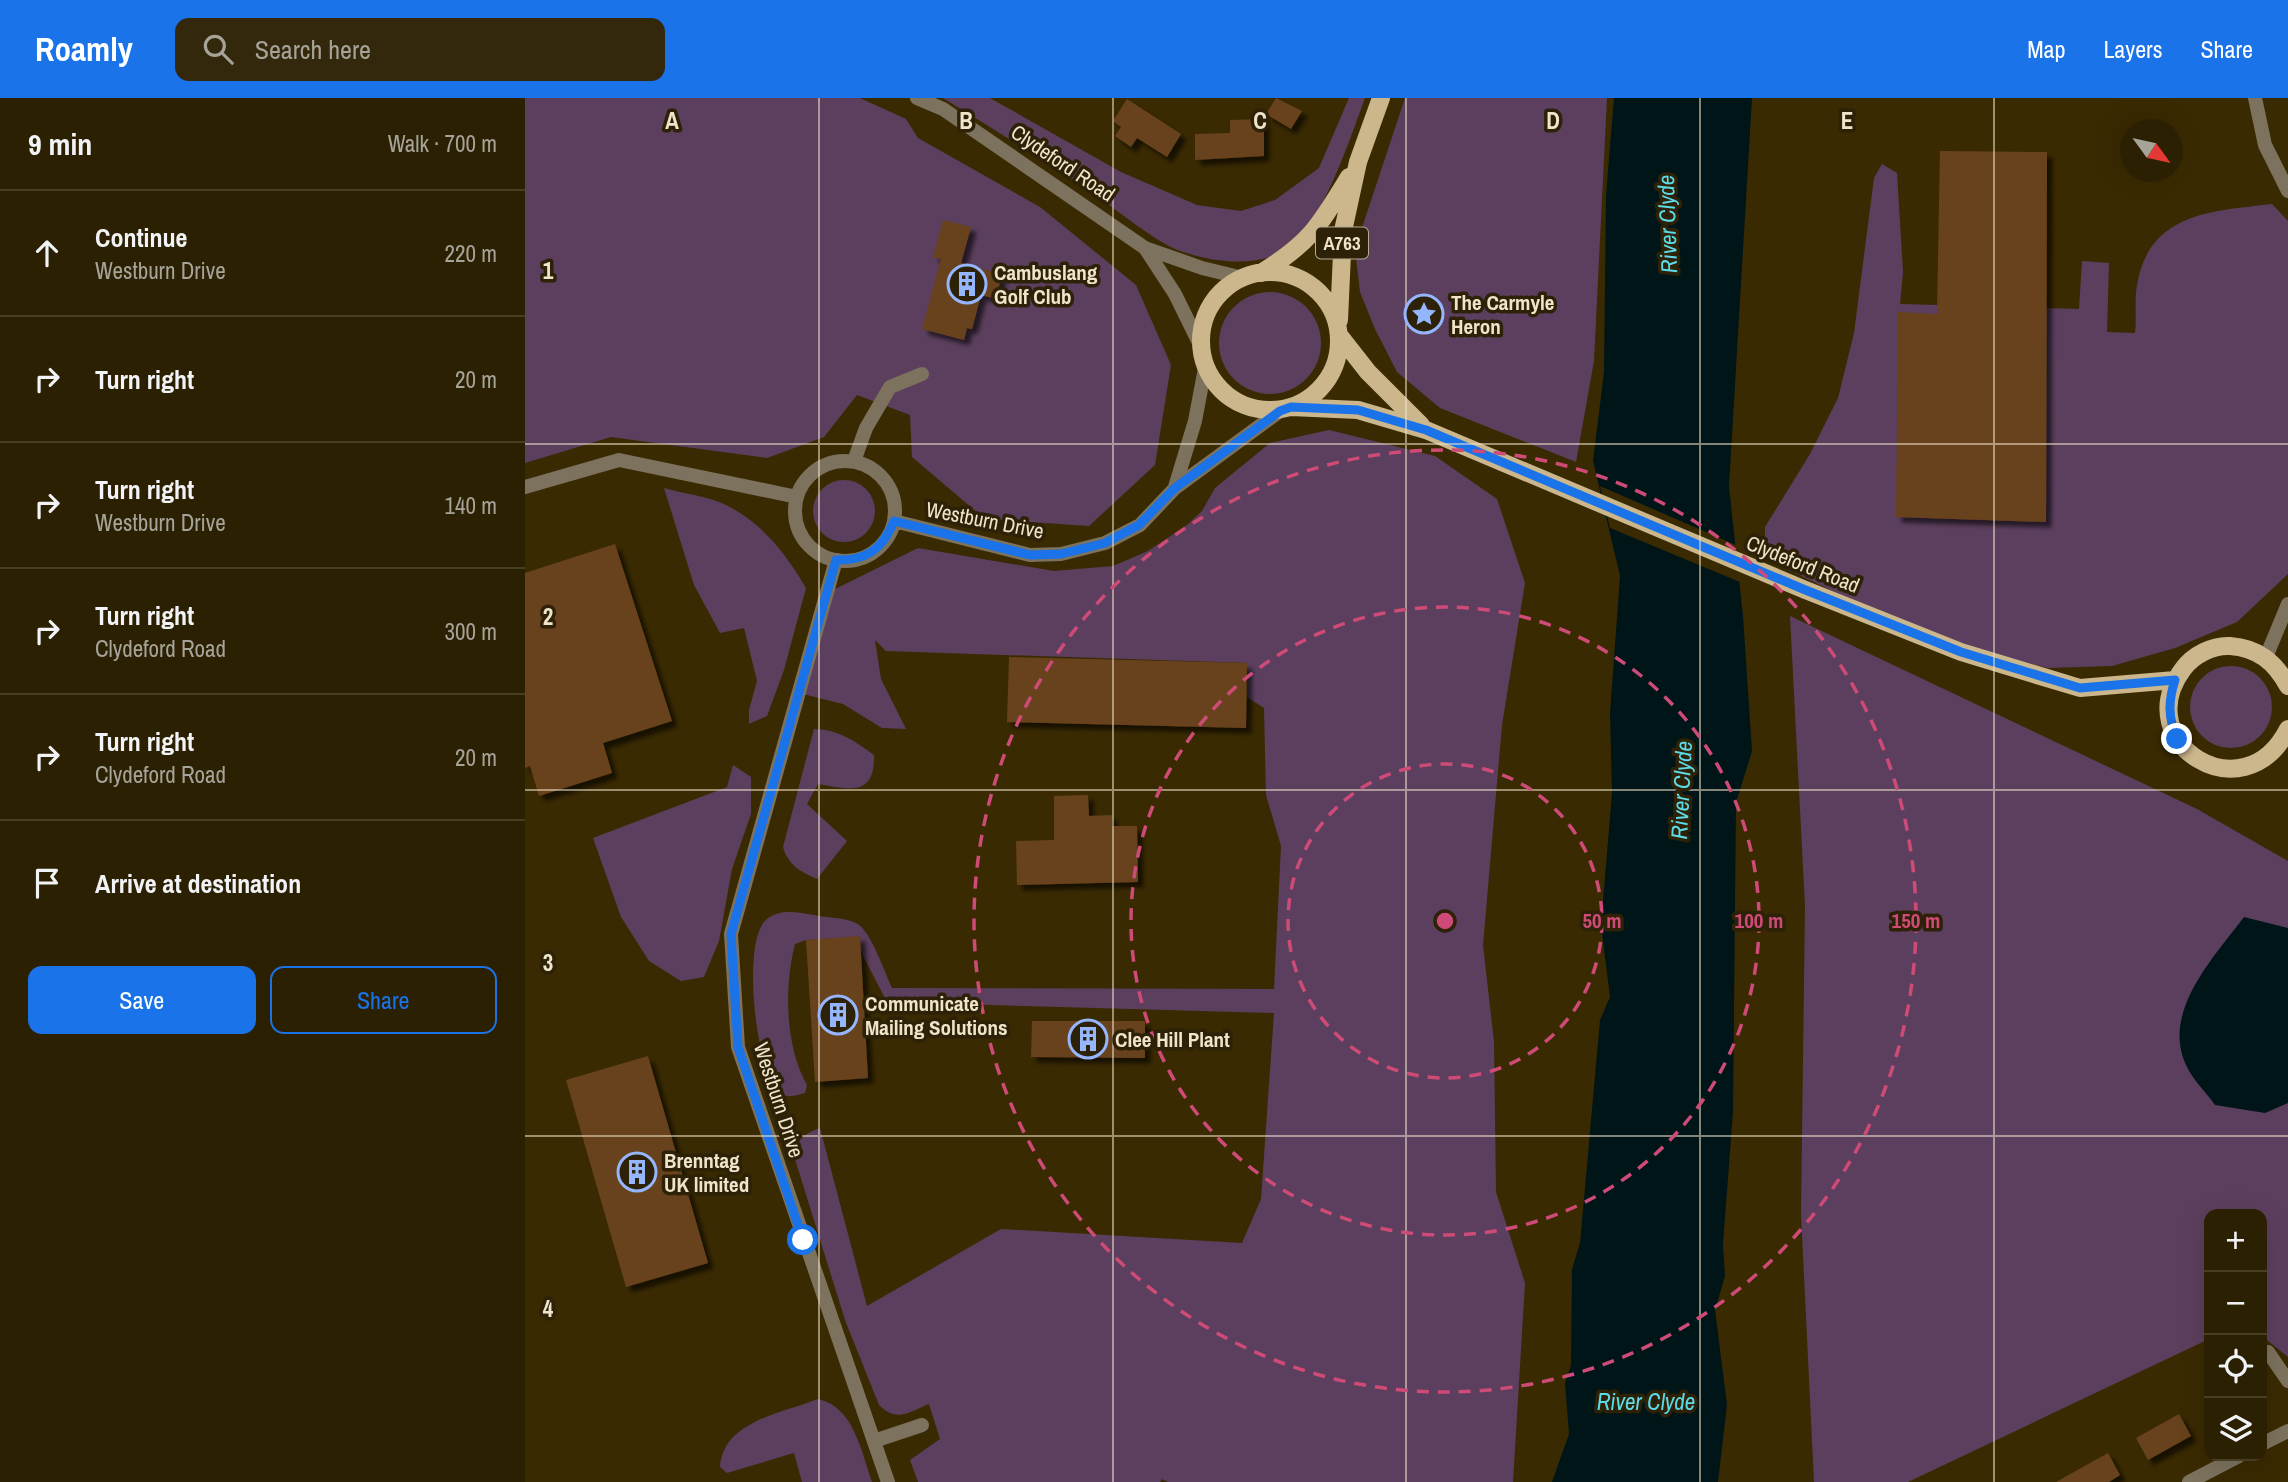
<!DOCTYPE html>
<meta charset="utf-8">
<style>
:root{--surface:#2c2002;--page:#34280c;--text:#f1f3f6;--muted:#a6a399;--line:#483e24;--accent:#1a73e8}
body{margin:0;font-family:"Archivo Narrow",sans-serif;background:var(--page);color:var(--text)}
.controls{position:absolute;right:21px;bottom:21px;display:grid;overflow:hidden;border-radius:14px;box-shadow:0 7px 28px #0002}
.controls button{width:63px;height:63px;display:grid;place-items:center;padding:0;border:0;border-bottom:2px solid var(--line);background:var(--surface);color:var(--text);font:35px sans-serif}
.compass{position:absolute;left:1595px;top:21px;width:63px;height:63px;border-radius:50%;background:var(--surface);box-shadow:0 7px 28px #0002;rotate:123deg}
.stop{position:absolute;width:21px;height:21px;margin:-16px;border:5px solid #1a73e8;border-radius:50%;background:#fff}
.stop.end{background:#1a73e8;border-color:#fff;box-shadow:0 2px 7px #0008}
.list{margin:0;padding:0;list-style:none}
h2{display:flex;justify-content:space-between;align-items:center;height:91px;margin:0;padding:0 28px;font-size:30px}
h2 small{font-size:23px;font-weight:400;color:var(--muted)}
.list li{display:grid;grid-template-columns:46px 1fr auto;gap:21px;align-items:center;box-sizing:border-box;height:126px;padding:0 28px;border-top:2px solid var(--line)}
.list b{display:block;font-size:26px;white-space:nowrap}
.list p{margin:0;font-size:23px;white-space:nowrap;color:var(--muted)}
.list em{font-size:23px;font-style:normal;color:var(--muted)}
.actions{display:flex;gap:14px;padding:21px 28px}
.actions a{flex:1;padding:16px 0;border:2px solid var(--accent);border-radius:14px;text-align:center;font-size:24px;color:var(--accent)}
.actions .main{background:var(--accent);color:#fff}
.icon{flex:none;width:38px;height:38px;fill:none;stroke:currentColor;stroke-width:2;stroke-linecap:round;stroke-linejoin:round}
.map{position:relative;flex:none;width:1763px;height:1384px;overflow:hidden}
header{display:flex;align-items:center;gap:42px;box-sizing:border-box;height:98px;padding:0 35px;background:var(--accent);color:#fff}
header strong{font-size:33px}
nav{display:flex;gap:38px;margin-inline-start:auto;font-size:24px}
.search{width:490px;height:63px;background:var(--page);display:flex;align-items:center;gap:18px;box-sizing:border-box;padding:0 24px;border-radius:14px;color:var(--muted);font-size:26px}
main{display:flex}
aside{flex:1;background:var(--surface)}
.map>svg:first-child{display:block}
.green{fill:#5c3f5e}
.water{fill:#001518}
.pier{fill:#3a2a02}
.building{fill:#67431c;filter:url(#shadow)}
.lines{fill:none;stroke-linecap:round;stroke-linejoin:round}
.minor{stroke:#7c725d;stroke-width:14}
.tertiary{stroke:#7c725d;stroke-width:14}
.primary{stroke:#ccb78c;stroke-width:18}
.route{stroke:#1a73e8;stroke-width:9}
.grid{fill:none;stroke:#f0e4ca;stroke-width:2;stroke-opacity:0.55}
.ring{fill:none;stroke:#ce4b77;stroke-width:3.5;stroke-dasharray:12 9}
.labels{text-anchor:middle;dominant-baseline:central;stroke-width:7;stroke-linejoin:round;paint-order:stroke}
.shield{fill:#2d2107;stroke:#b6aa90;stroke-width:2}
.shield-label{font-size:19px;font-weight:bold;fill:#f0e4ca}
.street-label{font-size:21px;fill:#f0e4ca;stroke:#2d2107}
.poi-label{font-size:21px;font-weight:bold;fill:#f0e4ca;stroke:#2d2107;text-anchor:start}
.water-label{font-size:23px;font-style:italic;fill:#5ddae7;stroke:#2d2107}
.grid-label{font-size:23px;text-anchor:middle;font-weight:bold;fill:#f0e4ca;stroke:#2d2107;stroke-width:7;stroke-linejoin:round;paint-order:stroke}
.centre{fill:#ce4b77;stroke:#2d2107;stroke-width:3.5}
.ring-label{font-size:21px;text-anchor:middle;font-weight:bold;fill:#ce4b77;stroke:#2d2107;stroke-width:7;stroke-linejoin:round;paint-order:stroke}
</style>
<header>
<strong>Roamly</strong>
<div class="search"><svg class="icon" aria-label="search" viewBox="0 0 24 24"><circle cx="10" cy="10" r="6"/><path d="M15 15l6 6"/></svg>Search here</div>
<nav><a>Map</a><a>Layers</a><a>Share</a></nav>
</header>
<main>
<aside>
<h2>9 min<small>Walk · 700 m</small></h2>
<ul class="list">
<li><svg class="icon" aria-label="ahead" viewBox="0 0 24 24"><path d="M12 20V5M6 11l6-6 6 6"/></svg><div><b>Continue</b><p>Westburn Drive</p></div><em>220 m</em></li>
<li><svg class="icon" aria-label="right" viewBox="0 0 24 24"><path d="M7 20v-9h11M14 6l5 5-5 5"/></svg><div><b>Turn right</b></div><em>20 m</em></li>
<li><svg class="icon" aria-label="right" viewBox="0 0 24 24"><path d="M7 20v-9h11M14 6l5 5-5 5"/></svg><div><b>Turn right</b><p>Westburn Drive</p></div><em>140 m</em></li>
<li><svg class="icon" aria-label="right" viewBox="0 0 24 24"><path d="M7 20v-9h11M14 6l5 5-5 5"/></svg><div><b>Turn right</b><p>Clydeford Road</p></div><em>300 m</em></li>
<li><svg class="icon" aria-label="right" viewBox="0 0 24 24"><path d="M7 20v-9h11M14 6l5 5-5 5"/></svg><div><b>Turn right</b><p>Clydeford Road</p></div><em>20 m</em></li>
<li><svg class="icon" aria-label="arrive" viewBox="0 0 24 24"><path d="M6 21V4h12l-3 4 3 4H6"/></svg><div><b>Arrive at destination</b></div></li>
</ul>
<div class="actions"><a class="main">Save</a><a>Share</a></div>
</aside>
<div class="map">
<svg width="1763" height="1384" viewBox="0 0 1763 1384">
<defs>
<filter id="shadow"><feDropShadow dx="5.5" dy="5.5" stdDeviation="2" flood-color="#0009"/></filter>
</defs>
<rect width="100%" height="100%" fill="#3a2a02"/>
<path class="green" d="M 0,0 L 335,0 L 381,21 L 393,40 L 515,109 L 611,187 L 646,267 L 630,367 L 564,428 L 460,421 L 387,359 L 385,317 L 332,297 L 299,339 L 242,360 L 86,339 L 0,365 Z
M 418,0 L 465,0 L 596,74 L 672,107 L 716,113 L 750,102 L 794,70 L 824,0 L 840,0 C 826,38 797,127 763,150 C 733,171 687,164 655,153 C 630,144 590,110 566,94 C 518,61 468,31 418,0 Z
M 880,0 L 1082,0 L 1069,263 L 1051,364 L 915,310 L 872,274 L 850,231 L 835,194 L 830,151 Z
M 1357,66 L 1372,75 L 1378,174 L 1375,206 L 1554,211 L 1557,163 L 1584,165 L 1582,234 L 1610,235 C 1612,220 1609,203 1612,187 C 1624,114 1689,113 1747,106 L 1763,123 L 1763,476 L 1712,524 L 1650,550 L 1587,568 L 1523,570 L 1456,553 L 1334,506 L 1244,462 L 1240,453 L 1240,429 L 1285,356 L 1313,300 L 1329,235 L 1349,80 Z
M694 245a51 51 0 1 1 102 0a51 51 0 1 1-102 0Z
M 804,332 L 910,358 L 972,401 L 1000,485 L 977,627 L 958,847 L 969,944 L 971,1094 L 1000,1185 L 988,1384 L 643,1384 L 637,1381 L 635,1384 L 393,1384 L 385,1362 L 415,1341 L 404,1306 C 384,1314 372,1325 354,1307 L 320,1222 L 269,1058 C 272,1041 279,1036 295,1030 L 342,1208 L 476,1131 L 717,1145 L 736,1101 L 749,915 L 362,904 L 336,854 L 335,839 L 281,842 L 270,846 C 259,889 260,948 282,987 L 280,995 C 272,997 263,1001 255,995 C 230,975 216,840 242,821 C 257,810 273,815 289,817 C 301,820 319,819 331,825 C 345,831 360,875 367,890 L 749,891 L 756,748 L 741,697 L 739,610 L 722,599 L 722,565 L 361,553 L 350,542 L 356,581 L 381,631 L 357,630 L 318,606 L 274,595 L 302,495 L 393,450 L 529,473 L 588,468 L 623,453 L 662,427 L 677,413 L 690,390 L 745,345 Z
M288 413a31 31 0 1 1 62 0a31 31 0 1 1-62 0Z
M 139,390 C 159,396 184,398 203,408 C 238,426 262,457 281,490 L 259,572 L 242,618 L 224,626 L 224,612 L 232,583 L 219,530 L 195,535 L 169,487 Z
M 1265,518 L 1672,711 L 1763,763 L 1763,1259 L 1737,1238 L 1737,1116 L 1684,1116 L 1684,1241 L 1383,1384 L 1289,1384 L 1276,1116 L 1280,808 Z
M1665 609a41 41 0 1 1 82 0a41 41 0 1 1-82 0Z
M 289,631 C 312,631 330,643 349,657 C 350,700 323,691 293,686 L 282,706 L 322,743 L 292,781 C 276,774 263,767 258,749 Z
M 208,667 L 226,679 L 226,716 L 207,771 L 194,843 L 179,879 L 156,883 L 124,863 L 96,819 L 68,740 L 202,689 Z
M 293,1301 C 329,1309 336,1353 347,1384 L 277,1384 L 269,1355 L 202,1375 L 195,1369 C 198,1323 258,1315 293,1301 Z"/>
<path class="water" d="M 1089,0 L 1227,0 L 1204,388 L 1218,518 L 1227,653 L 1211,705 L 1208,1014 L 1198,1146 L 1200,1178 L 1190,1212 L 1202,1307 L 1193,1384 L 1027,1384 L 1044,1336 L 1040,1285 L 1046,1267 L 1047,1171 L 1055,1145 L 1075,922 L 1085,899 L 1076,827 L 1087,695 L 1085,615 L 1095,478 L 1068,363 L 1079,274 L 1081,97 Z
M 1719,819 L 1763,830 L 1763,1005 L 1740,1015 L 1690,1007 C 1681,994 1667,981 1661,967 C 1636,914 1689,859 1719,819 Z"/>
<path class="pier" d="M 1075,388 L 1211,447 L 1215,484 L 1085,430 Z"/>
<path class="building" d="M 751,0 L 777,13 L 766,31 L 741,16 Z
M 602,1 L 656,36 L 642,59 L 612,40 L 606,49 L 590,38 L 596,29 L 588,23 Z
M 739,21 L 739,58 L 670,62 L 670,36 L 705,35 L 705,22 Z
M 1415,53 L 1522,54 L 1521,424 L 1371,419 L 1373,214 L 1412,216 Z
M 418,122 L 446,129 L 436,165 L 477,176 L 471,201 L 456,197 L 447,231 L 442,230 L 439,242 L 397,231 L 416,161 L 408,159 Z
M 90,446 L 147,623 L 78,645 L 87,675 L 14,698 L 5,668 L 0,670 L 0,475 Z
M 484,559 L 722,565 L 721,630 L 482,624 Z
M 563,697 L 564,718 L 587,717 L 587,728 L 612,728 L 613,784 L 492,787 L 491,743 L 529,742 L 529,698 Z
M 335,838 L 343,980 L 290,984 L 281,842 Z
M 507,923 L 620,923 L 620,960 L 506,959 Z
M 123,958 L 183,1165 L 101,1189 L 41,982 Z
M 1654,1316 L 1666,1338 L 1623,1362 L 1611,1340 Z
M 1583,1355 L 1595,1377 L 1584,1384 L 1531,1384 Z"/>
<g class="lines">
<path class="minor" d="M 1730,0 L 1740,47 L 1763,93
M 329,363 L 341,330 L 365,289 L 397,276
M 311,462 L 206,836 L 213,949 L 363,1384
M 1741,559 L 1763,506
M 1743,1254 L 1763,1283
M 349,1343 L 397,1327
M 1737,1346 L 1763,1333
M 1664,1384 L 1714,1358"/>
<path class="tertiary" d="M 392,0 L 418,11 L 620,150 L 677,170 L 718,180
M 620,150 L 650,196 L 675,247
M270 413a50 50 0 1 1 100 0a50 50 0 1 1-100 0Z
M 0,389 L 94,362 L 272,399
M 650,389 L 670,323 L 680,270
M 369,423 L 505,457 L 536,456 L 580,445 L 615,427 L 650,390 L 755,313"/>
<path class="primary" d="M676 243a69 69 0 1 1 138 0a69 69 0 1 1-138 0Z
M 736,175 C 786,144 794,128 824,79
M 814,222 L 818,133 L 833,64 L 856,0
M 814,237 L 843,274 L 896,327
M 766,309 L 833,312 L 901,332 L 1278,491 L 1436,554 L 1555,590 L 1650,582
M 1763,588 C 1750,564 1733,550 1705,548 C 1688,547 1668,557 1658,571 C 1603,645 1719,718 1763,631"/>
</g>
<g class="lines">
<path class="route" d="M 278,1142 L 213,949 L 206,836 L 311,462 C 341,463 358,451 369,423 L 505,457 L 536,456 L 580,445 L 614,427 L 650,390 L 755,313 L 766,309 L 833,312 L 901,332 L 1278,491 L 1436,554 L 1555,590 L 1650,582 C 1643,604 1643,619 1652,641"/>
</g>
<path class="grid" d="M 294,0 L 294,1384M 588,0 L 588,1384M 881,0 L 881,1384M 1175,0 L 1175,1384M 1469,0 L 1469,1384M 0,346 L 1763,346M 0,692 L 1763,692M 0,1038 L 1763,1038"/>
<g class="ring">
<circle cx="920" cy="823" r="157"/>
<circle cx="920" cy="823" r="314"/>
<circle cx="920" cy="823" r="471"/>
</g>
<defs>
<symbol id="building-ring" viewBox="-11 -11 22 22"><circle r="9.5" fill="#2d2107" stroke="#95b6fd" stroke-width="1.5"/><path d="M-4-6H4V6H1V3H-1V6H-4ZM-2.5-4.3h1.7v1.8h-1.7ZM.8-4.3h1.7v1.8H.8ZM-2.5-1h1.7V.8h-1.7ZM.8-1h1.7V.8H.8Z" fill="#95b6fd"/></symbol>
<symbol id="sight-ring" viewBox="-11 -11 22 22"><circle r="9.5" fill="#2d2107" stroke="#95b6fd" stroke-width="1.5"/><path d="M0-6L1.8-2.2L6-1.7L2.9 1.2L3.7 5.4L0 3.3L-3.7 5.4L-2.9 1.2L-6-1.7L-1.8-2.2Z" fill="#95b6fd"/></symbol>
</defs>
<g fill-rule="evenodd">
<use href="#building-ring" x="420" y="164" width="44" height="44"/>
<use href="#sight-ring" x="877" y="194" width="44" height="44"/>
<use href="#building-ring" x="291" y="895" width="44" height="44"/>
<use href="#building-ring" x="541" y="919" width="44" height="44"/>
<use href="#building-ring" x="90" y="1052" width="44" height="44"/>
</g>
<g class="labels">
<rect class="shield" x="791" y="129.5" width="52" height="31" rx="5"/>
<g class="shield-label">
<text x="817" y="145">A763</text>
</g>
<g class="street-label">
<text transform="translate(538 65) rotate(34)">Clydeford Road</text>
<text transform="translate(460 422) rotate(11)">Westburn Drive</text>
<text transform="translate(1278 466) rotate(22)">Clydeford Road</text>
<text transform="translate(254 1002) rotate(72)">Westburn Drive</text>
</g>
<g class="poi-label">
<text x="469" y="174">Cambuslang<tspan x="469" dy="24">Golf Club</tspan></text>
<text x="926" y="204">The Carmyle<tspan x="926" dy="24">Heron</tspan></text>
<text x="340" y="905">Communicate<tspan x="340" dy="24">Mailing Solutions</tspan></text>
<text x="590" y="941">Clee Hill Plant</text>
<text x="139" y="1062">Brenntag<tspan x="139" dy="24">UK limited</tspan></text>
</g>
<g class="water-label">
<text transform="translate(1142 126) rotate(-92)">River Clyde</text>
<text transform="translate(1156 692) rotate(-87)">River Clyde</text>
<text x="1121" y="1303">River Clyde</text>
</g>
</g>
<g class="grid-label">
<text x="147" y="31">A</text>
<text x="441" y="31">B</text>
<text x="735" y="31">C</text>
<text x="1028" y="31">D</text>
<text x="1322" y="31">E</text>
<text x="23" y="181">1</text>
<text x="23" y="527">2</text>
<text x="23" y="873">3</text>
<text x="23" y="1219">4</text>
</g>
<circle cx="920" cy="823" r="10" class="centre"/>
<g class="ring-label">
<text x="1077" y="830">50 m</text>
<text x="1234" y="830">100 m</text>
<text x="1391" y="830">150 m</text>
</g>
</svg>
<div class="controls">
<button>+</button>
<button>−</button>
<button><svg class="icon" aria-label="locate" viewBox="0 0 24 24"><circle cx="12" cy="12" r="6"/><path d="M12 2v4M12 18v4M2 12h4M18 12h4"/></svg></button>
<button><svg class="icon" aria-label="layers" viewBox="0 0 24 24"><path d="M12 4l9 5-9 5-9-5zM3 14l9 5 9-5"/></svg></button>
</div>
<svg class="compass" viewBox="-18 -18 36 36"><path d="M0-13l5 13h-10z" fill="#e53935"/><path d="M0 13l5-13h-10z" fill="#a6a399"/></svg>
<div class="stop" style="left:278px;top:1142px"></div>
<div class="stop end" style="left:1652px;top:641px"></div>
</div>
</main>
